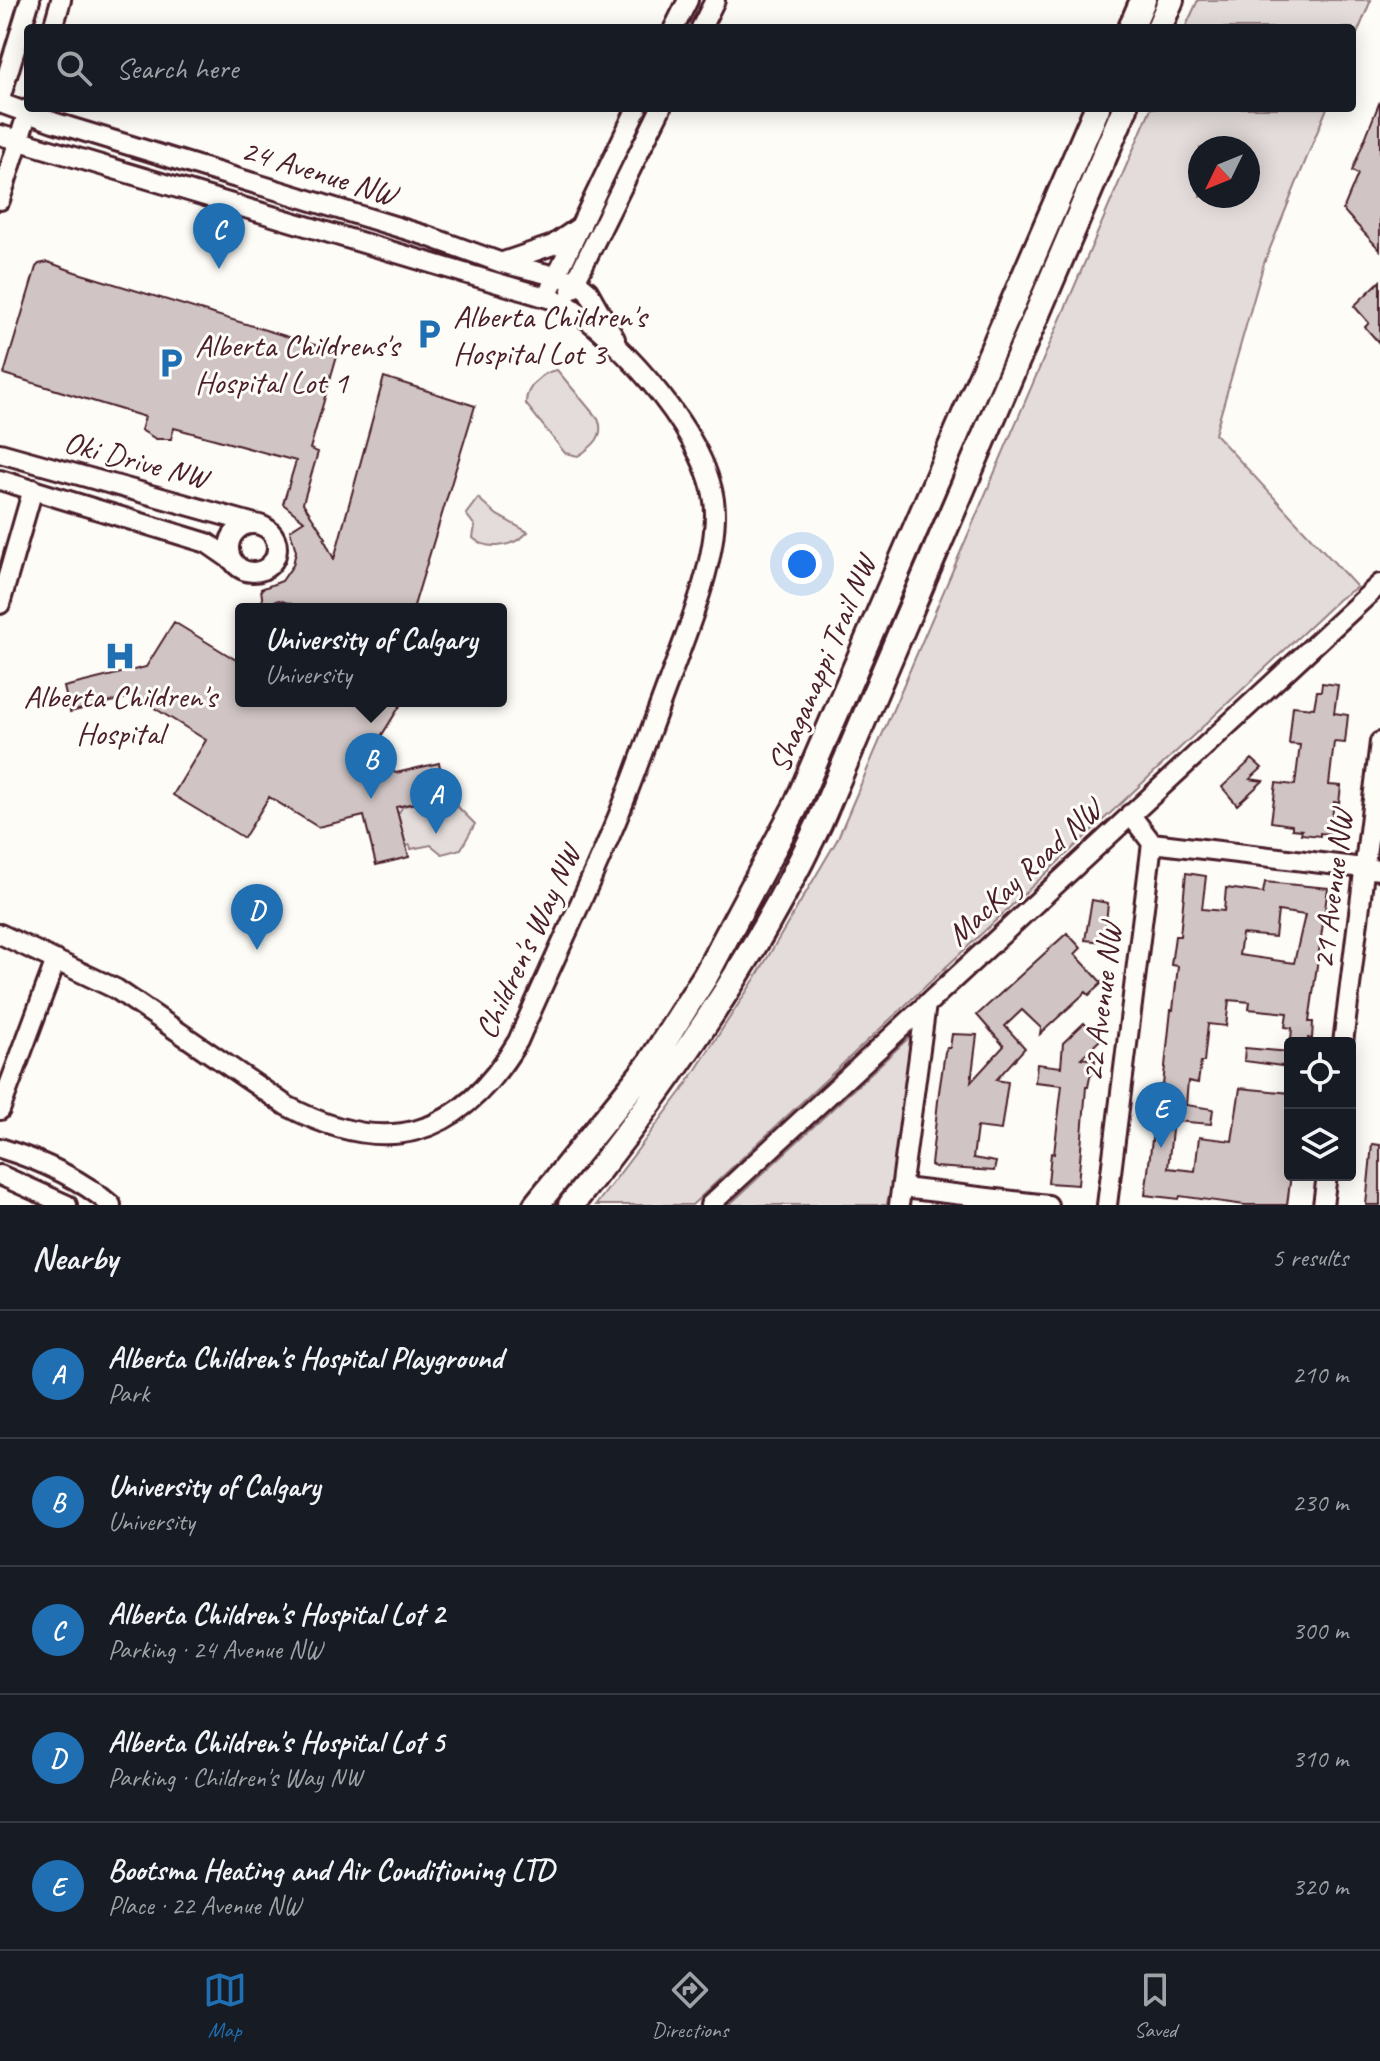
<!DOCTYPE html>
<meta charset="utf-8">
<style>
:root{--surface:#171b24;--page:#20242c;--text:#f1f3f6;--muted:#9ea1a6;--line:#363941;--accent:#1f6fb2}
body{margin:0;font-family:Caveat,sans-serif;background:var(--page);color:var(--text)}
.controls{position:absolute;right:24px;bottom:24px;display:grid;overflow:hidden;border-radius:8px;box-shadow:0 4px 20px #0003}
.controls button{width:72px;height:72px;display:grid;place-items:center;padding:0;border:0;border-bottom:2px solid var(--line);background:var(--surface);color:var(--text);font:40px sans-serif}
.compass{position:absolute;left:1188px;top:136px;width:72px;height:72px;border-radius:50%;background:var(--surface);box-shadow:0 4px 20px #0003;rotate:227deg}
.you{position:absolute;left:802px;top:564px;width:28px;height:28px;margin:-20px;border:6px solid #fff;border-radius:50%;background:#1a73e8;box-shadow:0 0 0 12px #1a73e833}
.badge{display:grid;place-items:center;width:52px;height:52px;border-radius:50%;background:var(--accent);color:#fff;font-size:26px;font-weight:700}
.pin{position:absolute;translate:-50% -66px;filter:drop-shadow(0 2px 4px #0008)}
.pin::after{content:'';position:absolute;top:42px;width:28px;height:24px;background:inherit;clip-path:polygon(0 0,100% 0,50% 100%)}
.popup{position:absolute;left:235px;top:603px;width:272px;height:104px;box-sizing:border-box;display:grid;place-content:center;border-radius:8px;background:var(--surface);filter:drop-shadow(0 2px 6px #0005);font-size:26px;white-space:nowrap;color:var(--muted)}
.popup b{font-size:30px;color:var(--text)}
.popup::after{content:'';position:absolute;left:50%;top:100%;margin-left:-16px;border:16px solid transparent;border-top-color:var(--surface)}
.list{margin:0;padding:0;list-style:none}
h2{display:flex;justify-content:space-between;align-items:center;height:104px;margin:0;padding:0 32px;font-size:34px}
h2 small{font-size:26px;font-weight:400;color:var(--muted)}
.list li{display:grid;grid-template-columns:52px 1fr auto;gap:24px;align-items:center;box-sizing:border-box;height:128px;padding:0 32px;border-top:2px solid var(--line)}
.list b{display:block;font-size:30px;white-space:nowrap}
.list p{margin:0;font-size:26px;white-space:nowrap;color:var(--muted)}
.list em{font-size:26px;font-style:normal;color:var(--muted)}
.icon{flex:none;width:44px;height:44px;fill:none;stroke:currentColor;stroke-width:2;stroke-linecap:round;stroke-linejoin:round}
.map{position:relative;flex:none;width:1380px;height:1205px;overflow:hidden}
.search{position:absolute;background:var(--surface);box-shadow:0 4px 20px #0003;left:24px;right:24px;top:24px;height:88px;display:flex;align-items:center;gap:20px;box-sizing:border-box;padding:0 28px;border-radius:8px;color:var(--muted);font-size:30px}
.sheet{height:744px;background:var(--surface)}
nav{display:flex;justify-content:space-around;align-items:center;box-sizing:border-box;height:112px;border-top:2px solid var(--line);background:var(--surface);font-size:22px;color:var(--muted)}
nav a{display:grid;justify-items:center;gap:4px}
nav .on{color:var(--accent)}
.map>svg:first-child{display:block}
.green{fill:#e3dcda;stroke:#967e82;stroke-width:2;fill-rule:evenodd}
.building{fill:#d0c5c4;stroke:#4a1f2b;stroke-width:2;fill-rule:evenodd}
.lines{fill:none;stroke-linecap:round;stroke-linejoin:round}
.minor-casing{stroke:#4a1f2b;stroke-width:24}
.major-casing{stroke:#4a1f2b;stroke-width:30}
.minor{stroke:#fdfcf7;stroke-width:18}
.major{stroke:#fdfcf7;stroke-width:24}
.labels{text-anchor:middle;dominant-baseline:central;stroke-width:6;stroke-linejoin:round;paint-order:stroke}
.street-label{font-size:32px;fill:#4a1f2b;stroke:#fdfcf7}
.poi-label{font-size:32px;fill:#4a1f2b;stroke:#fdfcf7;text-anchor:start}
</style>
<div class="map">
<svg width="1380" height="1205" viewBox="0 0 1380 1205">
<rect width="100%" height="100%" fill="#fdfcf7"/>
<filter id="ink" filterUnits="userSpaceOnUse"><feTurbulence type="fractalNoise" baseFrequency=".0125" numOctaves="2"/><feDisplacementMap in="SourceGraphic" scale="16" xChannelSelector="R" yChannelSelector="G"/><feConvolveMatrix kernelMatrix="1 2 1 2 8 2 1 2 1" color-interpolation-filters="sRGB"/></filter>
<g filter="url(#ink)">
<path class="green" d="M 1198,0 L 1371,0 L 1352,46 L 1352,28 L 1185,28 Z
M 1151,108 L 1327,108 L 1264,263 L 1215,434 L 1357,587 L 1339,599 L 692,1205 L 596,1205 L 682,1091 L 756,977 L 837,840 ZM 1248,148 L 1248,196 L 1200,196 L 1200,148 Z
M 557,370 L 598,419 C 606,436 592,447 578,456 L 565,453 L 526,404 C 525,388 542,372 557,370 Z
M 478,498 L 497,515 L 528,532 C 515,546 488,552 473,538 L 475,526 L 466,514 Z
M 447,796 L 475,824 L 461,849 L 442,854 L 431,845 L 411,849 L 410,845 L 406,846 L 398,814 L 403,806 Z
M 914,1033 L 895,1188 L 888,1198 L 887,1205 L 729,1205 Z"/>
<path class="building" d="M 1380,101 L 1380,250 L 1343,210 L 1358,174 L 1352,171 Z
M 48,262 L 75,272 L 338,352 L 310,449 L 318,452 L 303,503 L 326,538 L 324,539 L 334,559 L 384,377 L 475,406 L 413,609 L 306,609 L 279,600 L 263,605 L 261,589 L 282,581 L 293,565 L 296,551 L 290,530 L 304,521 L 283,504 L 296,461 L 174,428 L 171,439 L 156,439 L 141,430 L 145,417 L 4,374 L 36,267 L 39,264 Z
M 1380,281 L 1380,344 L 1365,327 L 1369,323 L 1354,306 Z
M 174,622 L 241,663 L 241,701 L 403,701 L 380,738 L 387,768 L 396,773 L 439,763 L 447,796 L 396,807 L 409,857 L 376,865 L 364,816 L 318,827 L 269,797 L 244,838 L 173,795 L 206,740 L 135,696 L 70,712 L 64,687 L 146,667 Z
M 1322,683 L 1338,685 L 1334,713 L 1348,715 L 1345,743 L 1334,742 L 1329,785 L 1341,786 L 1339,803 L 1334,802 L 1330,834 L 1320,833 L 1320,836 L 1301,834 L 1302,830 L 1292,829 L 1292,825 L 1271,822 L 1276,783 L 1295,785 L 1300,745 L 1289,744 L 1293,706 L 1314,708 L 1317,691 L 1321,691 Z
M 1252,759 L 1262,768 L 1250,779 L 1263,781 L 1237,805 L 1222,787 Z
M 1186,873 L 1206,876 L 1202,909 L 1224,911 L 1226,888 L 1263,893 L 1265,882 L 1328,888 L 1309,1022 L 1313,1022 L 1312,1039 L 1308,1038 L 1308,1041 L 1291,1040 L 1292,1028 L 1285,1027 L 1287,1013 L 1249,1009 L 1250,1002 L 1229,1000 L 1226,1026 L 1208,1024 L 1204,1062 L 1201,1062 L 1198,1083 L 1188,1081 L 1186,1105 L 1213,1109 L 1211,1124 L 1175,1121 L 1172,1130 L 1168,1168 L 1195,1171 L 1199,1137 L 1232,1141 L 1240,1088 L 1290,1093 L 1291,1175 L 1287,1205 L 1245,1205 L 1180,1196 L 1179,1199 L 1145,1195 L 1155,1116 L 1160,1085 L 1163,1085 L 1171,1010 L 1173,1010 L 1178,966 L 1171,965 L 1175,936 L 1180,936 ZM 1278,911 L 1305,915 L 1294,963 L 1239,955 L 1242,934 L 1275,937 Z
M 1092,900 L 1108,903 L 1104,942 L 1085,940 Z
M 1067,933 L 1081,948 L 1075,954 L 1102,983 L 1089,995 L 1086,992 L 1040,1034 L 1041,1028 L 1022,1010 L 1005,1026 L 1025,1048 L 996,1080 L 1008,1082 L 1001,1130 L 977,1127 L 973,1158 L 996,1162 L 994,1171 L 934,1167 L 931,1165 L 939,1092 L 945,1052 L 947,1048 L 950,1048 L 952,1034 L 977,1035 L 971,1082 L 1004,1046 L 977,1015 Z
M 1084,1023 L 1100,1040 L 1081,1058 L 1095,1060 L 1094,1071 L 1090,1077 L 1088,1087 L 1086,1087 L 1078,1185 L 1048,1183 L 1051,1153 L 1054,1154 L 1062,1085 L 1035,1082 L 1037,1064 L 1061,1067 L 1063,1043 Z
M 1245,1048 L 1290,1052 L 1290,1067 L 1244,1061 Z
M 1372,1144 L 1380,1145 L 1380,1205 L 1366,1205 Z"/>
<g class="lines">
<defs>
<path id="minor" d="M 53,28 L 61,0
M 674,28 L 688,0
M 701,28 L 715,0
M 0,99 L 30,0
M 0,103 L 53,122 L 427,236 L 502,263 L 576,281 L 588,291 L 615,339
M 0,135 L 565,303 C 622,341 715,442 715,514 C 715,566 686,634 668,683 C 651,728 635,775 617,819 C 586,894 550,967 518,1041 C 460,1138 387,1159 287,1106 L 116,989 L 0,934
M 0,200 L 29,108
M 503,262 L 553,245 L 581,226
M 551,287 L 637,108
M 571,290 L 661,108
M 0,453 L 255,524
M 0,480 L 207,543 L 233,561
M229 548a24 24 0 1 1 48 0a24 24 0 1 1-48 0Z
M 0,604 L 33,489
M 1152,843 L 1380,870
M 1343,1043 L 1380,742
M 0,1110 L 56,960
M 0,1148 C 39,1160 80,1178 111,1205
M 0,1175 L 67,1205
M 903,1188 L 1048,1205
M 710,1205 L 1380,584
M 899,1205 L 926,1004
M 1107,1205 L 1152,843 L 1130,814
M 1323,1205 L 1327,1175"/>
<path id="major" d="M 1131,28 L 1143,0
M 1159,28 L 1171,0
M 536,1205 L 649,1065 L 706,975 L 795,808 L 1097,108
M 571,1205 C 666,1087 754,962 819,824 L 1125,108"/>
</defs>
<use href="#minor" class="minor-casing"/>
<use href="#major" class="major-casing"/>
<use href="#minor" class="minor"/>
<use href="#major" class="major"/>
</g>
</g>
<defs>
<symbol id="parking-bare" viewBox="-9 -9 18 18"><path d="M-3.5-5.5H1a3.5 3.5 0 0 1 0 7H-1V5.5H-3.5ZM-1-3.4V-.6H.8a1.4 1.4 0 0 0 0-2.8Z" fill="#1f6fb2" stroke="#fdfcf7" stroke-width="2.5" paint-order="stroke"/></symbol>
<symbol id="hospital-bare" viewBox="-9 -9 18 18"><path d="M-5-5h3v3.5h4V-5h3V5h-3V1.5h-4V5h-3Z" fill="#1f6fb2" stroke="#fdfcf7" stroke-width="2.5" paint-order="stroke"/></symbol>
</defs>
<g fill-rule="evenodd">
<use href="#parking-bare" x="407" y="312" width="44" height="44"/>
<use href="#parking-bare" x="149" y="341" width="44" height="44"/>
<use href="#hospital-bare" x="98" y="634" width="44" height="44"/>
</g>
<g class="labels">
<g class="street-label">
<text transform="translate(319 172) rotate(17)">24 Avenue NW</text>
<text transform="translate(136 460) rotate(15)">Oki Drive NW</text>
<text transform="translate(822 664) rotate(-67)">Shaganappi Trail NW</text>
<text transform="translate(1024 872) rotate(-43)">MacKay Road NW</text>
<text transform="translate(1332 889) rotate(-83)">21 Avenue NW</text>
<text transform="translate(528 942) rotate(-65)">Children's Way NW</text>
<text transform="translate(1101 1002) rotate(-83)">22 Avenue NW</text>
</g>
<g class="poi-label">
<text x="453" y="316">Alberta Children's<tspan x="453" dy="37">Hospital Lot 3</tspan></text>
<text x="195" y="345">Alberta Childrens's<tspan x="195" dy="37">Hospital Lot 1</tspan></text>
<text x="120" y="696" text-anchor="middle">Alberta Children's<tspan x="120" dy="37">Hospital</tspan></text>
</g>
</g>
</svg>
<div class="controls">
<button><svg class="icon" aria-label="locate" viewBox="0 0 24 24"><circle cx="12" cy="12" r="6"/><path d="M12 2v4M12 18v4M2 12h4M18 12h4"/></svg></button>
<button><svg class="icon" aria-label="layers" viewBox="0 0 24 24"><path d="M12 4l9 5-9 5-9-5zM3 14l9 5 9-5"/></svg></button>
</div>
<svg class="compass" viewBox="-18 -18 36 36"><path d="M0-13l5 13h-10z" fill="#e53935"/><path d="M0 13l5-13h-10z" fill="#9ea1a6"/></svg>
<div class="you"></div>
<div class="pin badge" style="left:436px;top:834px">A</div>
<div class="pin badge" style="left:371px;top:799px">B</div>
<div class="popup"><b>University of Calgary</b>University</div>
<div class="pin badge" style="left:219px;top:269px">C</div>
<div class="pin badge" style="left:257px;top:950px">D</div>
<div class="pin badge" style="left:1161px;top:1148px">E</div>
<div class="search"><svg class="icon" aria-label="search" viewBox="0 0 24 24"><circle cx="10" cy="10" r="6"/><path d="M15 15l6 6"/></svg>Search here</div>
</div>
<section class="sheet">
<h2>Nearby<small>5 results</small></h2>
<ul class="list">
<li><span class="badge">A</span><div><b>Alberta Children's Hospital Playground</b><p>Park</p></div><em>210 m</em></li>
<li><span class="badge">B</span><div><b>University of Calgary</b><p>University</p></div><em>230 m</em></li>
<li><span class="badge">C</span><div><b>Alberta Children's Hospital Lot 2</b><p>Parking · 24 Avenue NW</p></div><em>300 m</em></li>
<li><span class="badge">D</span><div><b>Alberta Children's Hospital Lot 5</b><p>Parking · Children's Way NW</p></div><em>310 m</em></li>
<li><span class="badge">E</span><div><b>Bootsma Heating and Air Conditioning LTD</b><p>Place · 22 Avenue NW</p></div><em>320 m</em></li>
</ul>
</section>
<nav>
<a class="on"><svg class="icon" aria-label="map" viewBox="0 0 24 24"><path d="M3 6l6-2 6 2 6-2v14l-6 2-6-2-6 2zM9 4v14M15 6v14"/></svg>Map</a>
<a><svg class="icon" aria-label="directions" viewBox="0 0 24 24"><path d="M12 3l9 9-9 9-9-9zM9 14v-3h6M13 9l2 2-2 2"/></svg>Directions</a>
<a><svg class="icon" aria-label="saved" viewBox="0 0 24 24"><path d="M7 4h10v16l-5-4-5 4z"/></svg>Saved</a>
</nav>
